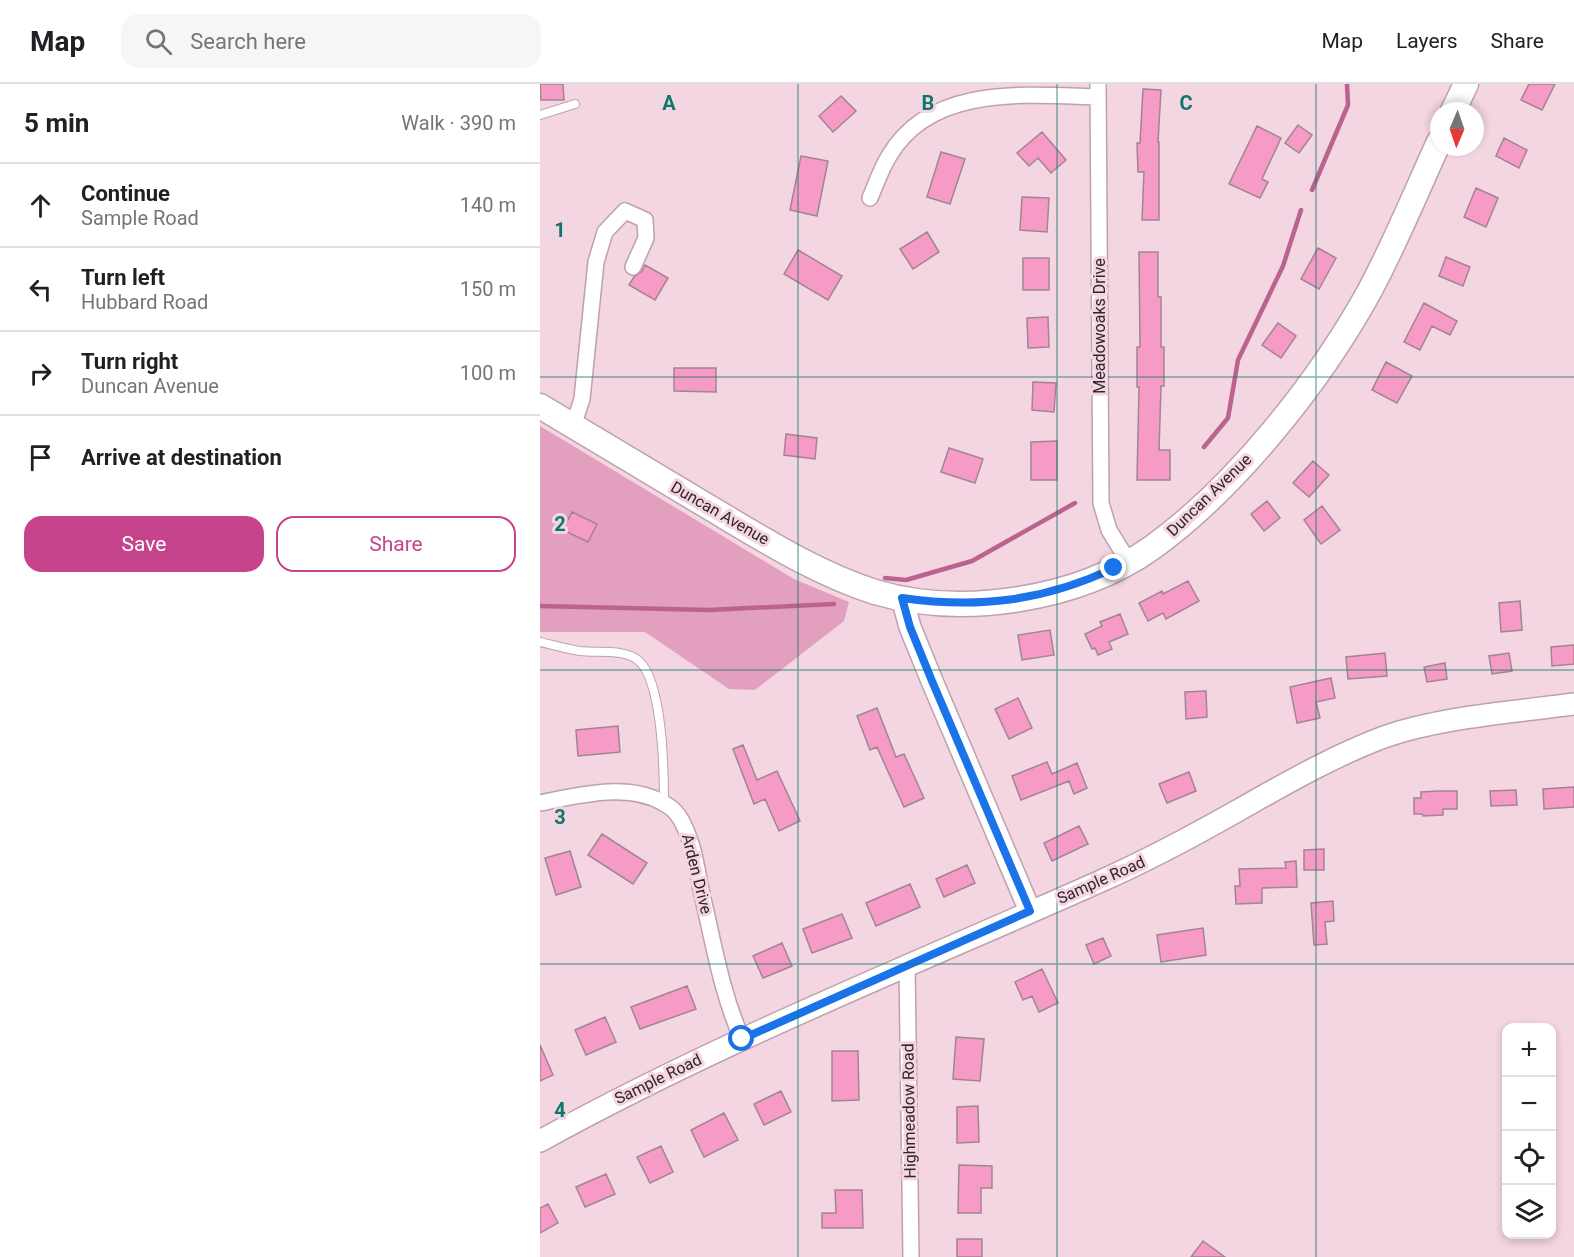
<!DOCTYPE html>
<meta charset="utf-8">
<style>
:root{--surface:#fff;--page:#f6f6f6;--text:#202124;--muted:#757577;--line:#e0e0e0;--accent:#c6448b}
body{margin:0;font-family:Roboto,sans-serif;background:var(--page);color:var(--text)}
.controls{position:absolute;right:18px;bottom:18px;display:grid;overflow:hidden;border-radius:12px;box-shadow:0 3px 9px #0003}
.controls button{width:54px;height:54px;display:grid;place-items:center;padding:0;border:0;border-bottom:2px solid var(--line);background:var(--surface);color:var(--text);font:30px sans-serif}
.compass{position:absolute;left:890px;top:18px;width:54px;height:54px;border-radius:50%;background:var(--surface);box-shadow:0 3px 9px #0003;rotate:182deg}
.stop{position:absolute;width:18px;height:18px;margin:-14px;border:4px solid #1a73e8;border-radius:50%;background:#fff}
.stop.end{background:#1a73e8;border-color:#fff;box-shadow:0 2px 6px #0008}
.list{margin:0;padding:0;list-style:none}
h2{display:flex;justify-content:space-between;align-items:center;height:78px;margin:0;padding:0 24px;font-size:26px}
h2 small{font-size:20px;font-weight:400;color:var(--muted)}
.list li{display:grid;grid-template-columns:39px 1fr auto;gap:18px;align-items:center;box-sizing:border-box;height:84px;padding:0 24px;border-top:2px solid var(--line)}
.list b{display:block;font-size:22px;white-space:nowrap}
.list p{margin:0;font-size:20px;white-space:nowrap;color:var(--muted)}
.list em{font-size:20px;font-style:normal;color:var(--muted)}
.actions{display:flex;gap:12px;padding:18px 24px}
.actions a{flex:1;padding:14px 0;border:2px solid var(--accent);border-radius:18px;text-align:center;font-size:21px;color:var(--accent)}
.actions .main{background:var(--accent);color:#fff}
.icon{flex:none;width:33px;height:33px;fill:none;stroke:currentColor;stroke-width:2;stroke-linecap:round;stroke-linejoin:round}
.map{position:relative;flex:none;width:1034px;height:1173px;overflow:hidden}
header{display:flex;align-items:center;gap:36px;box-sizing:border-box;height:84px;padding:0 30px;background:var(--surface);border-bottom:2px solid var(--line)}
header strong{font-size:28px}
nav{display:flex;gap:33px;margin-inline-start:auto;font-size:21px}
.search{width:420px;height:54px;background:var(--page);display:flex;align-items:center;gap:15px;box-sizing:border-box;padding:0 21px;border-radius:18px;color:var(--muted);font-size:22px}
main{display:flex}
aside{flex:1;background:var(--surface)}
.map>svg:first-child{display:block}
.green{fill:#e39fbe}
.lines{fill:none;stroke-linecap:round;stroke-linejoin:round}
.stream{stroke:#ba638e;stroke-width:4.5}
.building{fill:#f69bc6;stroke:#a18591;stroke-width:1.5}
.lane-casing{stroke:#bea1ae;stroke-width:10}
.street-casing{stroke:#bea1ae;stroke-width:18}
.secondary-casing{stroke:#bea1ae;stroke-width:24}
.primary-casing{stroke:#bea1ae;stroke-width:27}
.lane{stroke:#fff;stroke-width:8}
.street{stroke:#fff;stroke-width:15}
.secondary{stroke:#fff;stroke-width:21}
.primary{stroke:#fff;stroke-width:24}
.route{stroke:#1a73e8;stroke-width:8}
.grid{fill:none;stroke:#0f766e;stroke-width:1.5;stroke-opacity:0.55}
.labels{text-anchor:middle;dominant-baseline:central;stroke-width:6;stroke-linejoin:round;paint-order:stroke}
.street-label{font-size:16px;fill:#30252a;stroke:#f4d5e2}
.grid-label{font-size:20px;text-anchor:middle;font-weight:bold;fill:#0f766e;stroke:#f4d5e2;stroke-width:6;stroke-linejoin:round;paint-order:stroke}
</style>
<header>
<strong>Map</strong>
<div class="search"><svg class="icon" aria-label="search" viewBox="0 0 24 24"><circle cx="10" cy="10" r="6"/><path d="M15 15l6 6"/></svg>Search here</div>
<nav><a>Map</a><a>Layers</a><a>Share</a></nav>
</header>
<main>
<aside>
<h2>5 min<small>Walk · 390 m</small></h2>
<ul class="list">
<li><svg class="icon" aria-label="ahead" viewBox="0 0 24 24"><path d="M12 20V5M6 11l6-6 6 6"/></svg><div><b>Continue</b><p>Sample Road</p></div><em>140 m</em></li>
<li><svg class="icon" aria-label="left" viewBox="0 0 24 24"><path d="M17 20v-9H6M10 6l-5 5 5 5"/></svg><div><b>Turn left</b><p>Hubbard Road</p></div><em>150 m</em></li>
<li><svg class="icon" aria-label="right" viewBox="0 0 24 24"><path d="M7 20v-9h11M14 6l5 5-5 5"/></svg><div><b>Turn right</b><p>Duncan Avenue</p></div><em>100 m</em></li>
<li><svg class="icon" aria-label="arrive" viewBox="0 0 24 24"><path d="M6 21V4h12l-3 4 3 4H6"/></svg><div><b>Arrive at destination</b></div></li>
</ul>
<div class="actions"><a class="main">Save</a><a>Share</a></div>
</aside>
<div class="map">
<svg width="1034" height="1173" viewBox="0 0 1034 1173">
<rect width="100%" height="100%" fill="#f4d5e2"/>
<path class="green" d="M 0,342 L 254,495 L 309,518 L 304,537 L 215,606 L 189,605 L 105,548 L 0,548 Z"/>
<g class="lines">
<path class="stream" d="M 772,106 L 808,21 L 807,0
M 664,363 L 688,334 L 698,276 L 743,182 L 761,126
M 345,494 L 366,496 L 432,477 L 535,419
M 0,522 L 169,526 L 294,520"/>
</g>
<path class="building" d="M 0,0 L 23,0 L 24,16 L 1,16 Z
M 989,0 L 1015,0 L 1002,26 L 981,16 Z
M 603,5 L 621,6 L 618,58 L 619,58 L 619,136 L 602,136 L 604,88 L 598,88 L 597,59 L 600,59 Z
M 301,12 L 316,27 L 293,48 L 279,32 Z
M 758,41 L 772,51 L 759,69 L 745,59 Z
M 717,42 L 741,54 L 722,95 L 728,98 L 720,114 L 689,100 Z
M 502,48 L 526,76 L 511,89 L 498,74 L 489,82 L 477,69 Z
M 964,54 L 987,66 L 979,84 L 956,72 Z
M 401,68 L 425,75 L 410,120 L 387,113 Z
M 261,72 L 288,77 L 277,132 L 250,126 Z
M 936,104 L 958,114 L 946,143 L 924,133 Z
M 482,113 L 509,114 L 507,148 L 480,146 Z
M 387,148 L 399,168 L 373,185 L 360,165 Z
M 778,164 L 796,174 L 779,205 L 761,195 Z
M 258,166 L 302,192 L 288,216 L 244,190 Z
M 599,168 L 618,168 L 618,213 L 621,213 L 621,263 L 624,263 L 624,302 L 621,302 L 619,366 L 630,366 L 630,396 L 597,396 L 599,303 L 597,303 L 597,263 L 600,263 Z
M 906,173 L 930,183 L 923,202 L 899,192 Z
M 483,174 L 509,174 L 509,206 L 483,206 Z
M 105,181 L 128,194 L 115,216 L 89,201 L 94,193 L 102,187 Z
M 884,219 L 917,237 L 910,251 L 892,242 L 880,266 L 864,258 Z
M 508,233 L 509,263 L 488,264 L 487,234 Z
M 738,239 L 756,252 L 741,274 L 722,261 Z
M 846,278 L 872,292 L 857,319 L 832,306 Z
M 134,284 L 176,284 L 176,308 L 134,307 Z
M 493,298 L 516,299 L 514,328 L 492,326 Z
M 246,350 L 277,354 L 275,375 L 244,371 Z
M 517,357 L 517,396 L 491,396 L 491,358 Z
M 409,364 L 443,375 L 435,399 L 401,388 Z
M 773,377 L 789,391 L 769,413 L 753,399 Z
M 727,417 L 740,434 L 724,447 L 711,430 Z
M 782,422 L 800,446 L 781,460 L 764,436 Z
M 32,428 L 57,440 L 48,458 L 23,446 Z
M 648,497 L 659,517 L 626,535 L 623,529 L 608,537 L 599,519 L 622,507 L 623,510 Z
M 980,517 L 982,546 L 961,548 L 959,519 Z
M 580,530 L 588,550 L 569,558 L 572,565 L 558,571 L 555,564 L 552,565 L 545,550 L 562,542 L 560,538 Z
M 510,546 L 514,571 L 482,576 L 478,551 Z
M 1034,561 L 1034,580 L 1012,582 L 1011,563 Z
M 845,569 L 847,592 L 808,595 L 806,573 Z
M 969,569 L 972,587 L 952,590 L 949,572 Z
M 905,579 L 907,595 L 887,598 L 884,583 Z
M 791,594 L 795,614 L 776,618 L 780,634 L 757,639 L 750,603 Z
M 666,607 L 667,633 L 646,635 L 645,608 Z
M 478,614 L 492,644 L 469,655 L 455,625 Z
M 337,624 L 356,673 L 364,670 L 384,714 L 364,723 L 337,663 L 330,666 L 317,632 Z
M 78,642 L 80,668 L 38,672 L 36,646 Z
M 203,661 L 217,696 L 237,687 L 260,737 L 239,747 L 225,715 L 214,720 L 193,665 Z
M 507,678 L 512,690 L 537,679 L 547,704 L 534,710 L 529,697 L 481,716 L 472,692 Z
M 649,688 L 656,707 L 627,719 L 619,700 Z
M 1034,703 L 1034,723 L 1004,725 L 1003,705 Z
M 976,706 L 977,721 L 951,722 L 950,707 Z
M 899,707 L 917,707 L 917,725 L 903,725 L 903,731 L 883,732 L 882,730 L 874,730 L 874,714 L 881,714 L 881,708 Z
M 539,742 L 548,760 L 512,777 L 504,759 Z
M 62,750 L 107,779 L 93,800 L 48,771 Z
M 784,765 L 784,786 L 764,786 L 764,766 Z
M 30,767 L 41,803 L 16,811 L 5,774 Z
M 756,777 L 757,803 L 722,804 L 722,819 L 696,820 L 695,802 L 700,802 L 699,785 L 746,784 L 745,778 Z
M 427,781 L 435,799 L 404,813 L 396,795 Z
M 370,800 L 380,823 L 336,842 L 326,819 Z
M 793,817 L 794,837 L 785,838 L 787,860 L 774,861 L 771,819 Z
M 302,830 L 312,854 L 272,869 L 263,845 Z
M 663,844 L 666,871 L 621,878 L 617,851 Z
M 563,854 L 571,872 L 554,880 L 546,861 Z
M 242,859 L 252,882 L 223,894 L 213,872 Z
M 502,885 L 518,919 L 499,928 L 492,912 L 483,916 L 475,898 Z
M 147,902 L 156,925 L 100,945 L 91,923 Z
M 65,933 L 76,958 L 46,971 L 35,946 Z
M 416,953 L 444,955 L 440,997 L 413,995 Z
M 0,961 L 13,991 L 0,997 Z
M 292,967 L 318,967 L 319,1016 L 292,1017 Z
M 241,1007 L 251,1028 L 224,1041 L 214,1020 Z
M 438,1022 L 439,1058 L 417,1059 L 417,1023 Z
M 184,1029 L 198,1056 L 164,1073 L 151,1046 Z
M 121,1062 L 133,1088 L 110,1099 L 97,1073 Z
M 419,1081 L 452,1082 L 452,1104 L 441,1104 L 441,1129 L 418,1129 Z
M 66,1090 L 75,1110 L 45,1123 L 36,1103 Z
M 295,1106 L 322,1106 L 323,1144 L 282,1144 L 282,1129 L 296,1129 Z
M 8,1120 L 18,1139 L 0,1149 L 0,1124 Z
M 417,1155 L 442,1155 L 442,1173 L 417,1173 Z
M 663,1157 L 685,1173 L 651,1173 Z"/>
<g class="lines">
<defs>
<path id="lane" d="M 0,31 L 35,20
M 0,558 C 13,561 27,565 40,567 C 58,569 78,565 95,574 C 123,590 124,689 124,719"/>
<path id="street" d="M 558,0 L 561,419 L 569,446 L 588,477
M 330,114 C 336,100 341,85 349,72 C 391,0 487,11 558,13
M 27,338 L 36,333 L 42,315 L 56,178 L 65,148 L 85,127 L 105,136 L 106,154 L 93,183
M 0,719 C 39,711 89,698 125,720 C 135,725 141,734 145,744 C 154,763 157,785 161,806 C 173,856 181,908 202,955
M 367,881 L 371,1173"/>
<path id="secondary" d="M 362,514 L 370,543 L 392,597 L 490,827
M 0,1057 C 181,957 373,881 561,797 C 608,776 653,752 697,727 C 745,700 793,672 844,653 C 900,633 975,628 1034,620"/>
<path id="primary" d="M 913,27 L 926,0
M 0,322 C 57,356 115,391 172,425 C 224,456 278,490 335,508 C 422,534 539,516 613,463 C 696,403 780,297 829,208 C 855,160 876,108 899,58"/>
</defs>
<use href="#lane" class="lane-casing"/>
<use href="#street" class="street-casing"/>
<use href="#secondary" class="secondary-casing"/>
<use href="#primary" class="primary-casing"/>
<use href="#lane" class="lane"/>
<use href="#street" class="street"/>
<use href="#secondary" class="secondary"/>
<use href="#primary" class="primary"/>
</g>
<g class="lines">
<path class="route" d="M 202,955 L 490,827 L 392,597 L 370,543 L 362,514 C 438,525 504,517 574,484"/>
</g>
<path class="grid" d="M 258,0 L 258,1173M 517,0 L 517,1173M 776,0 L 776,1173M 0,293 L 1034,293M 0,586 L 1034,586M 0,880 L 1034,880"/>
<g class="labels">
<g class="street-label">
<text transform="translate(559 242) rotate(-90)">Meadowoaks Drive</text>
<text transform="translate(669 411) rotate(-44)">Duncan Avenue</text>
<text transform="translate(180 429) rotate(30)">Duncan Avenue</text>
<text transform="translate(157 790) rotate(76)">Arden Drive</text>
<text transform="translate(561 796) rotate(-24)">Sample Road</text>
<text transform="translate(118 995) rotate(-26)">Sample Road</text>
<text transform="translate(369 1027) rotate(-91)">Highmeadow Road</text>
</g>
</g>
<g class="grid-label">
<text x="129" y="26">A</text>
<text x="388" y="26">B</text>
<text x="646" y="26">C</text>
<text x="20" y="153">1</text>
<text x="20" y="447">2</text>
<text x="20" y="740">3</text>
<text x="20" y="1033">4</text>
</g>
</svg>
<div class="controls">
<button>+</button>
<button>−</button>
<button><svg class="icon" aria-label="locate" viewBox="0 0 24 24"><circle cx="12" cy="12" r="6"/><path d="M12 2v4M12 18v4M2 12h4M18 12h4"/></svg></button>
<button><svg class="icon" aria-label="layers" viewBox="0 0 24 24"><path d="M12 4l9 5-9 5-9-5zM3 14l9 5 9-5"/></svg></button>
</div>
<svg class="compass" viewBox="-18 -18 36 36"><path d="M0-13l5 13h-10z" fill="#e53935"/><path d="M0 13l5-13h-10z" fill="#757577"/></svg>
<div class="stop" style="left:202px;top:955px"></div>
<div class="stop end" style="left:574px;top:484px"></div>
</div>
</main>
